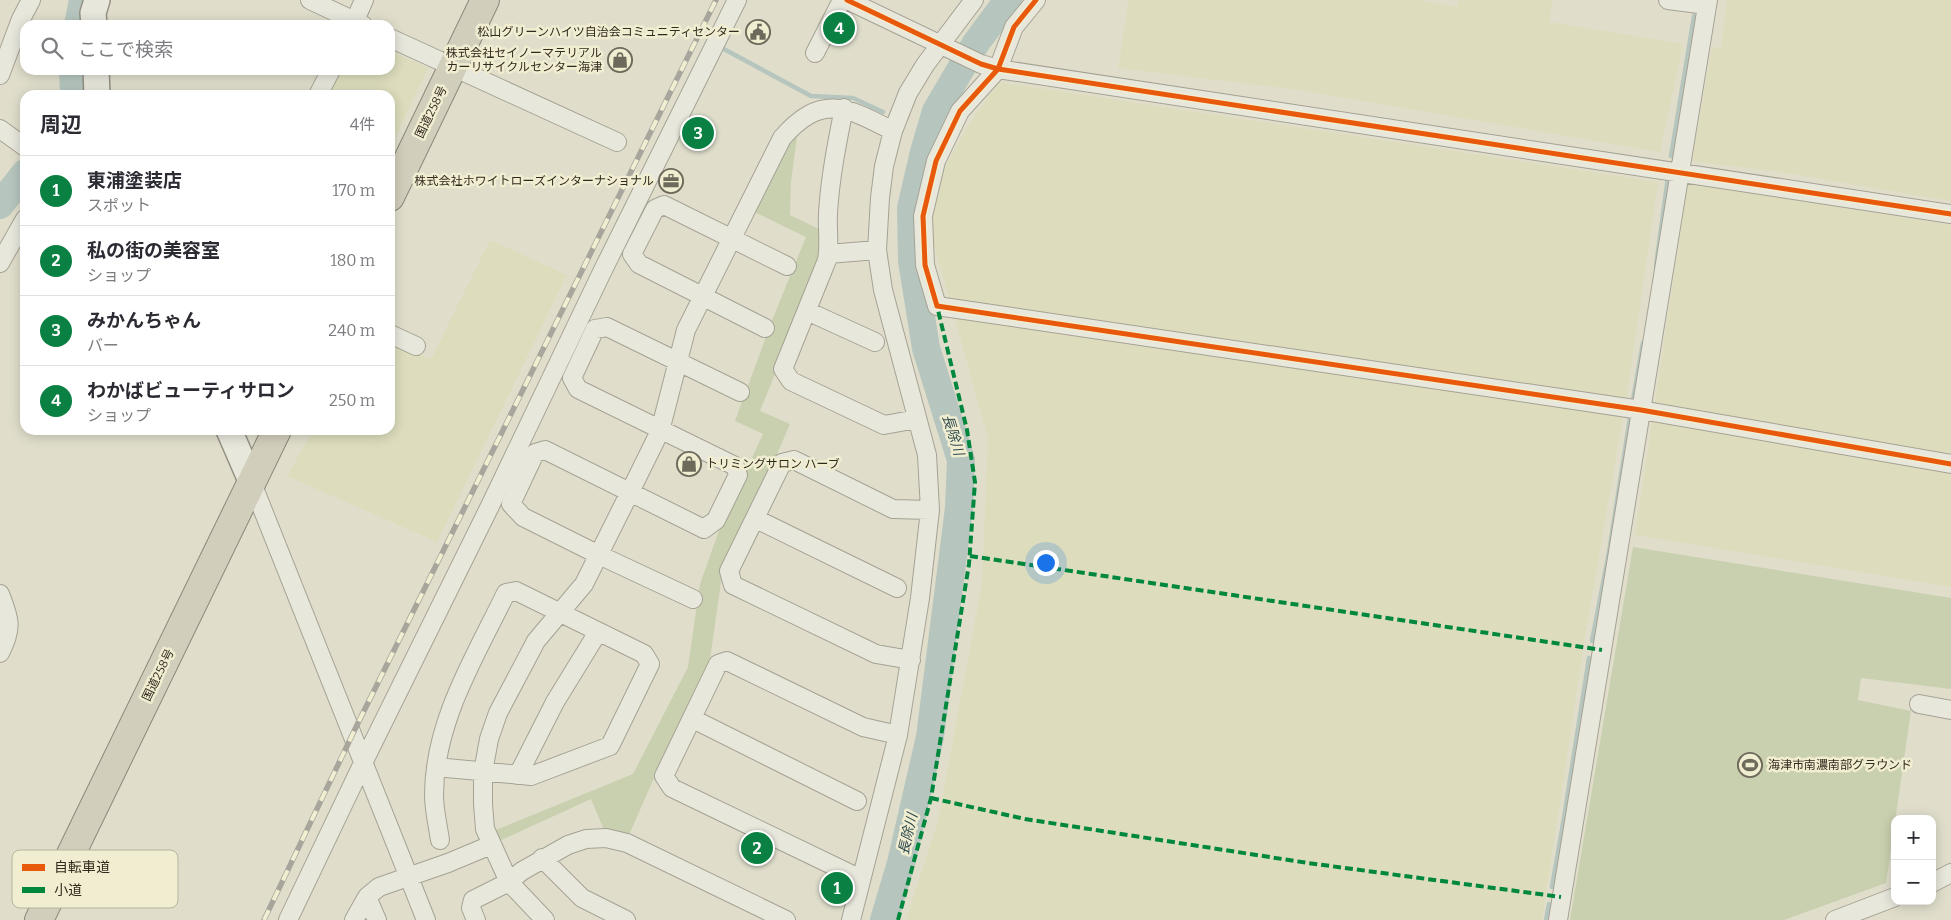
<!DOCTYPE html>
<html lang="ja">
<meta charset="utf-8">
<style>
:root{--surface:#fff;--page:#f7f7f7;--text:#2b2b33;--muted:#7c7c81;--line:#e1e1e2;--accent:#0b8043}
body{margin:0;font-family:Bitter,"Noto Sans JP",serif;background:var(--page);color:var(--text)}
.controls{position:absolute;right:15px;bottom:15px;display:grid;overflow:hidden;border-radius:10px;box-shadow:0 2px 12px #0003}
.controls button{width:45px;height:45px;display:grid;place-items:center;padding:0;border:0;border-bottom:1px solid var(--line);background:var(--surface);color:var(--text);font:25px sans-serif}
.you{position:absolute;left:1045px;top:562px;width:18px;height:18px;margin:-12px;border:4px solid #fff;border-radius:50%;background:#1a73e8;box-shadow:0 0 0 8px #1a73e833}
.badge{display:grid;place-items:center;width:32px;height:32px;border-radius:50%;background:var(--accent);color:#fff;font-size:16px;font-weight:700}
.pin{position:absolute;translate:-50% -50%;border:2px solid #fff;box-shadow:0 1px 5px #0006}
.list{margin:0;padding:0;list-style:none}
h2{display:flex;justify-content:space-between;align-items:center;height:65px;margin:0;padding:0 20px;font-size:21px}
h2 small{font-size:16px;font-weight:400;color:var(--muted)}
.list li{display:grid;grid-template-columns:32px 1fr auto;gap:15px;align-items:center;box-sizing:border-box;height:70px;padding:0 20px;border-top:1px solid var(--line)}
.list b{display:block;font-size:19px;white-space:nowrap}
.list p{margin:0;font-size:16px;white-space:nowrap;color:var(--muted)}
.list em{font-size:16px;font-style:normal;color:var(--muted)}
.icon{flex:none;width:28px;height:28px;fill:none;stroke:currentColor;stroke-width:2;stroke-linecap:round;stroke-linejoin:round}
.map{position:relative;flex:none;width:1951px;height:920px;overflow:hidden}
.search{position:absolute;background:var(--surface);box-shadow:0 2px 12px #0003;left:20px;top:20px;width:375px;height:55px;display:flex;align-items:center;gap:12px;box-sizing:border-box;padding:0 18px;border-radius:15px;color:var(--muted);font-size:19px}
.panel{position:absolute;background:var(--surface);box-shadow:0 2px 12px #0003;left:20px;top:90px;width:375px;height:345px;border-radius:15px}
.map>svg:first-child{display:block}
.farmland{fill:#ddddbd}
.green{fill:#c9d0af}
.lines{fill:none;stroke-linecap:round;stroke-linejoin:round}
.stream{stroke:#b6c6be;stroke-width:4.5}
.river{stroke:#b6c6be;stroke-width:28}
.street-casing{stroke:#a5a294;stroke-width:20}
.secondary-casing{stroke:#949184;stroke-width:28}
.highway-casing{stroke:#8a887b;stroke-width:30}
.street{stroke:#e8e7dc;stroke-width:18}
.secondary{stroke:#e8e7dc;stroke-width:25}
.highway{stroke:#d2cebc;stroke-width:28}
.rail-casing{stroke:#a8a69c;stroke-width:5.5}
.rail{stroke:#f0edd1;stroke-width:4;stroke-dasharray:11;stroke-linecap:butt}
.quiet{stroke:#00873e;stroke-width:4;stroke-dasharray:8 4;stroke-linecap:butt}
.cycleway-casing{stroke:#f0edd1;stroke-width:8}
.cycleway{stroke:#e8590c;stroke-width:5}
.labels{text-anchor:middle;dominant-baseline:central;stroke-width:5;stroke-linejoin:round;paint-order:stroke}
.poi-label{font-size:12px;fill:#312b1e;stroke:#f0edd1;text-anchor:end}
.street-label{font-size:12px;fill:#312b1e;stroke:#f0edd1}
.water-label{font-size:14px;font-style:italic;fill:#2f4b4f;stroke:#f0edd1}
.key{fill:#f0edd1;stroke:#b7b39b;stroke-width:1}
.key-label{font-size:14px;fill:#312b1e}
</style>
<div class="map">
<svg width="1951" height="920" viewBox="0 0 1951 920">
<rect width="100%" height="100%" fill="#e0decb"/>
<path class="farmland" d="M 1129,0 L 1417,0 L 1457,7 L 1459,0 L 1553,0 L 1549,22 L 1683,44 L 1660,152 L 1299,90 L 1118,68 Z
M 1727,0 L 1951,0 L 1951,201 L 1780,172 L 1692,161 L 1712,47 L 1721,48 Z
M 390,51 L 428,68 L 390,149 L 390,95 L 327,95 L 339,70 L 390,70 Z
M 999,82 L 1658,182 L 1627,394 L 1585,637 L 1542,920 L 906,920 L 938,821 L 982,583 L 988,438 L 930,230 L 942,172 L 971,121 Z
M 1688,183 L 1951,225 L 1951,587 L 1635,535 Z
M 490,240 L 567,275 L 437,542 L 287,476 L 313,430 L 390,430 L 390,343 L 431,359 Z"/>
<path class="green" d="M 798,129 L 791,182 L 790,215 L 819,229 L 820,257 L 803,305 L 760,411 L 790,424 L 736,550 L 722,575 L 709,667 L 657,771 L 629,835 L 604,830 L 591,799 L 499,841 L 496,830 L 633,774 L 688,667 L 700,584 L 721,525 L 763,434 L 735,421 L 773,318 L 806,237 L 754,212 L 787,143 Z
M 1633,547 L 1951,598 L 1951,689 L 1861,678 L 1858,700 L 1911,711 L 1886,883 L 1784,920 L 1570,920 Z"/>
<g class="lines">
<path class="stream" d="M 722,48 L 811,96 L 853,98 L 883,112
M 920,129 L 929,135
M 1671,156 L 1694,16
M 1656,266 L 1668,177
M 1633,400 L 1643,343
M 1592,641 L 1609,552 L 1630,418
M 1552,887 L 1564,818 L 1589,658
M 1546,920 L 1549,904"/>
<path class="river" d="M 78,25 L 83,0
M 73,70 L 74,95
M 0,205 L 25,173
M 884,920 L 901,863 L 930,737 L 959,508 L 961,460 L 926,348 L 912,261 L 911,208 L 924,152 L 936,111 L 976,43 L 1008,0"/>
<defs>
<path id="street" d="M 310,0 L 363,25
M 847,0 L 981,64 L 998,69 L 1951,214
M 1036,0 L 1014,27 L 998,69 L 960,111 L 936,161 L 923,216 L 925,265 L 937,306 L 1641,410 L 1951,464
M 1668,0 L 1707,5
M 353,25 L 364,0
M 390,38 L 617,142
M 815,53 L 842,0
M 0,75 L 21,19 L 31,0
M 318,95 L 331,70
M 844,108 C 837,143 830,178 828,213 C 827,229 830,245 827,260 L 783,369 L 791,381 L 884,425 L 917,419
M 0,129 L 25,147
M 828,254 L 877,250
M 0,263 L 25,219
M 807,311 L 875,342
M 765,328 L 639,264 L 632,254 L 655,209 L 664,205 L 787,266
M 390,334 L 416,346
M 252,483 L 426,920
M 756,519 L 897,588
M 0,594 C 10,619 13,628 0,653
M 693,599 L 599,555 L 523,517 L 511,504 L 535,453 L 545,450 L 704,529 L 716,520 L 738,475 L 735,466 L 578,389 L 572,378 L 595,329 L 607,327 L 740,392
M 911,660 L 876,654 L 733,585 L 729,571 L 782,463 L 794,460 L 893,509 L 930,510
M 1919,704 L 1951,710
M 693,719 L 857,801
M 436,767 L 531,776 L 610,746 L 650,664 L 644,654 L 516,591 L 506,593 C 475,657 434,722 434,795 C 434,810 438,826 440,840
M 518,775 L 555,702 L 598,632
M 542,858 L 582,898 L 626,920
M 861,879 L 672,788 L 664,776 L 718,664 L 727,661 L 863,727 L 898,735
M 1932,883 L 1951,873
M 367,897 L 377,920
M 288,920 L 363,763 L 490,506 L 602,272 L 737,0
M 354,920 L 367,897 L 379,887 L 448,863 L 491,845
M 476,920 L 471,908 L 473,900 L 509,882 L 522,871 L 568,845 L 586,839 L 606,838 L 627,843 L 786,920
M 545,920 L 509,882 L 485,829 L 483,804 L 483,772 L 489,739 L 498,713 L 536,641 L 584,584 L 630,492 L 660,431 L 686,330 L 782,138 C 821,93 847,107 893,131
M 851,920 L 898,735 L 920,598 L 930,510 L 927,455 L 883,290 L 877,250 L 880,198 L 884,166 L 893,131 L 908,93 L 925,65 L 974,0
M 1558,920 L 1708,0
M 1835,920 L 1895,897"/>
<path id="secondary" d="M 94,25 L 93,13 L 97,0
M 96,70 L 97,95
M 229,430 L 252,483"/>
<path id="highway" d="M 390,197 L 485,0
M 39,920 L 277,430"/>
</defs>
<use href="#street" class="street-casing"/>
<use href="#secondary" class="secondary-casing"/>
<use href="#highway" class="highway-casing"/>
<use href="#street" class="street"/>
<use href="#secondary" class="secondary"/>
<use href="#highway" class="highway"/>
<defs>
<path id="rail" d="M 264,920 L 357,725 L 716,0"/>
</defs>
<use href="#rail" class="rail-casing"/>
<use href="#rail" class="rail"/>
<path class="quiet" d="M 970,556 L 1602,650
M 931,798 L 1025,819 L 1308,863 L 1561,897
M 898,920 L 931,798 L 969,564 L 975,482 L 967,430 L 937,306"/>
<defs>
<path id="cycleway" d="M 847,0 L 981,64 L 998,69 L 1951,214
M 1036,0 L 1014,27 L 998,69 L 960,111 L 936,161 L 923,216 L 925,265 L 937,306 L 1641,410 L 1951,464"/>
</defs>
<use href="#cycleway" class="cycleway-casing"/>
<use href="#cycleway" class="cycleway"/>
</g>
<defs>
<symbol id="civic-ring" viewBox="-11 -11 22 22"><circle r="9.5" fill="#f0edd1" stroke="#6e6a5b" stroke-width="1.5"/><path d="M-.6-6.5H3V-4.5H.6V-3L4-1V1h2V6H-6V1h2V-1L-.6-3ZM-1.2 2.5V6h2.4V2.5Z" fill="#6e6a5b"/></symbol>
<symbol id="shop-ring" viewBox="-11 -11 22 22"><circle r="9.5" fill="#f0edd1" stroke="#6e6a5b" stroke-width="1.5"/><path d="M-5-2.5h2.3a2.7 3.5 0 0 1 5.4 0H5L5.5 6h-11ZM-1.5-2.5h3a1.5 2.3 0 0 0-3 0Z" fill="#6e6a5b"/></symbol>
<symbol id="office-ring" viewBox="-11 -11 22 22"><circle r="9.5" fill="#f0edd1" stroke="#6e6a5b" stroke-width="1.5"/><path d="M-6-3h4V-5.5h4V-3h4V5H-6ZM-1-4.5V-3h2v-1.5ZM-6 0V1H6V0Z" fill="#6e6a5b"/></symbol>
<symbol id="stadium-ring" viewBox="-11 -11 22 22"><circle r="9.5" fill="#f0edd1" stroke="#6e6a5b" stroke-width="1.5"/><path d="M0-5a6.5 5 0 1 0 0 10a6.5 5 0 1 0 0-10ZM-3.5-1.8h7v3.6h-7Z" fill="#6e6a5b"/></symbol>
</defs>
<g fill-rule="evenodd">
<use href="#civic-ring" x="744" y="18" width="28" height="28"/>
<use href="#shop-ring" x="606" y="46" width="28" height="28"/>
<use href="#office-ring" x="657" y="167" width="28" height="28"/>
<use href="#shop-ring" x="675" y="450" width="28" height="28"/>
<use href="#stadium-ring" x="1736" y="751" width="28" height="28"/>
</g>
<g class="labels">
<g class="poi-label">
<text x="740" y="32">松山グリーンハイツ自治会コミュニティセンター</text>
<text x="602" y="53">株式会社セイノーマテリアル<tspan x="602" dy="14">カーリサイクルセンター海津</tspan></text>
<text x="654" y="181">株式会社ホワイトローズインターナショナル</text>
<text x="706" y="464" text-anchor="start">トリミングサロン ハーブ</text>
<text x="1768" y="765" text-anchor="start">海津市南濃南部グラウンド</text>
</g>
<g class="street-label">
<text transform="translate(431 112) rotate(-64)">国道258号</text>
<text transform="translate(158 675) rotate(-64)">国道258号</text>
</g>
<g class="water-label">
<text transform="translate(953 435) rotate(73)">長除川</text>
<text transform="translate(908 834) rotate(-77)">長除川</text>
</g>
</g>
<rect x="12" y="850" width="166" height="58" rx="8" class="key"/>
<rect x="22" y="864" width="23" height="7" fill="#e8590c"/>
<rect x="22" y="887" width="23" height="6" fill="#00873e"/>
<g class="key-label">
<text x="54" y="872">自転車道</text>
<text x="54" y="895">小道</text>
</g>
</svg>
<div class="controls">
<button>+</button>
<button>−</button>
</div>
<div class="you"></div>
<div class="pin badge" style="left:837px;top:888px">1</div>
<div class="pin badge" style="left:757px;top:848px">2</div>
<div class="pin badge" style="left:698px;top:133px">3</div>
<div class="pin badge" style="left:839px;top:28px">4</div>
<div class="search"><svg class="icon" aria-label="search" viewBox="0 0 24 24"><circle cx="10" cy="10" r="6"/><path d="M15 15l6 6"/></svg>ここで検索</div>
<section class="panel">
<h2>周辺<small>4件</small></h2>
<ul class="list">
<li><span class="badge">1</span><div><b>東浦塗装店</b><p>スポット</p></div><em>170 m</em></li>
<li><span class="badge">2</span><div><b>私の街の美容室</b><p>ショップ</p></div><em>180 m</em></li>
<li><span class="badge">3</span><div><b>みかんちゃん</b><p>バー</p></div><em>240 m</em></li>
<li><span class="badge">4</span><div><b>わかばビューティサロン</b><p>ショップ</p></div><em>250 m</em></li>
</ul>
</section>
</div>
